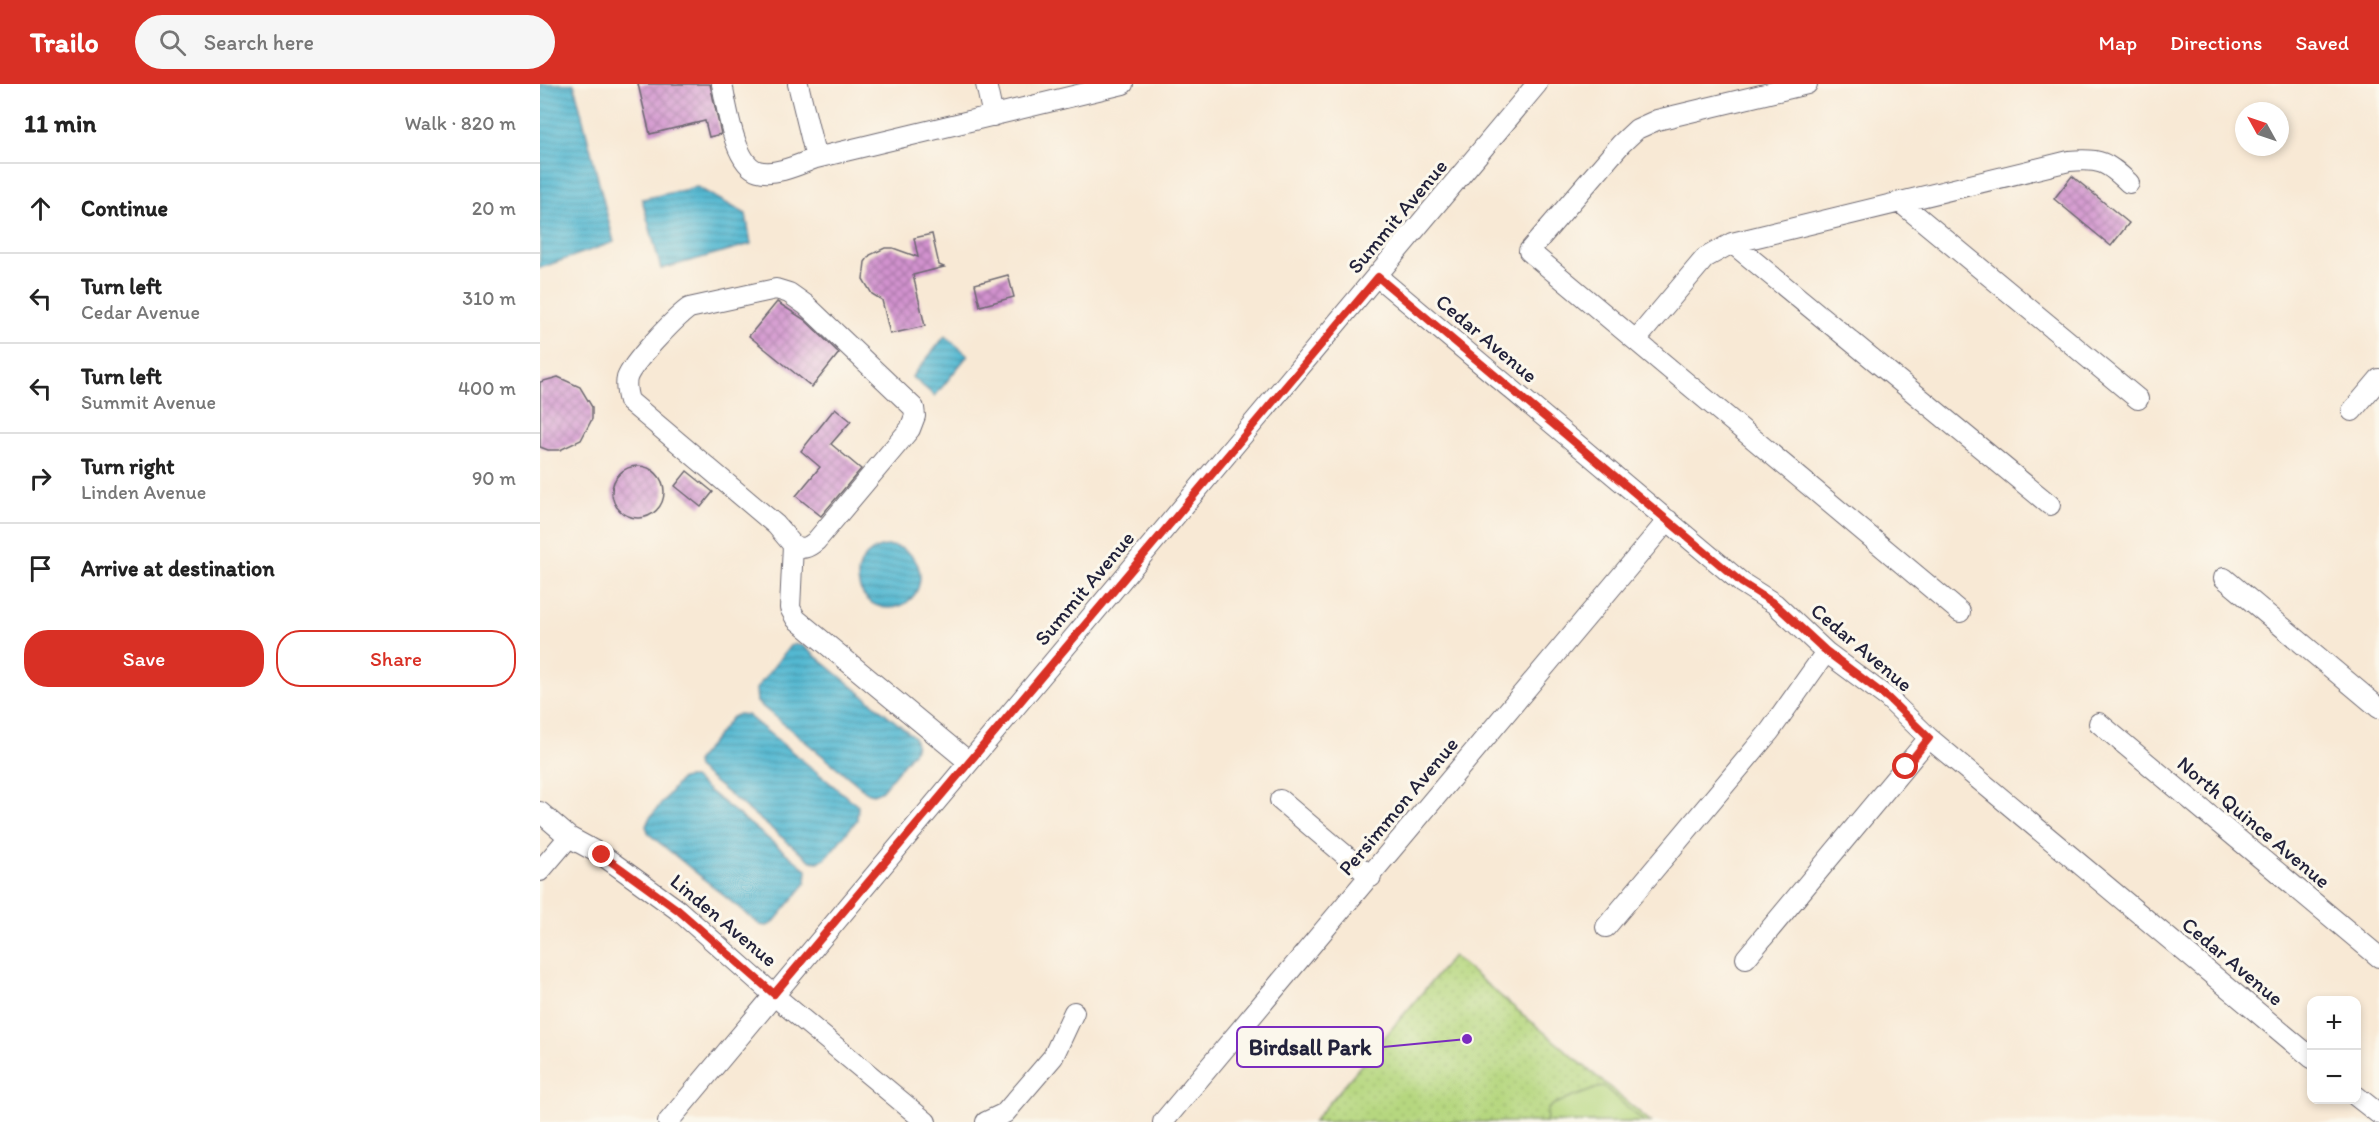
<!DOCTYPE html>
<meta charset="utf-8">
<style>
:root{--surface:#fff;--page:#f6f6f6;--text:#222;--muted:#767676;--line:#e0e0e0;--accent:#d93025}
body{margin:0;font-family:Itim,sans-serif;background:var(--page);color:var(--text)}
.controls{position:absolute;right:18px;bottom:18px;display:grid;overflow:hidden;border-radius:12px;box-shadow:0 3px 9px #0003}
.controls button{width:54px;height:54px;display:grid;place-items:center;padding:0;border:0;border-bottom:2px solid var(--line);background:var(--surface);color:var(--text);font:30px sans-serif}
.compass{position:absolute;left:1695px;top:18px;width:54px;height:54px;border-radius:50%;background:var(--surface);box-shadow:0 3px 9px #0003;rotate:310deg}
.stop{position:absolute;width:18px;height:18px;margin:-14px;border:4px solid #d93025;border-radius:50%;background:#fff}
.stop.end{background:#d93025;border-color:#fff;box-shadow:0 2px 6px #0008}
.list{margin:0;padding:0;list-style:none}
h2{display:flex;justify-content:space-between;align-items:center;height:78px;margin:0;padding:0 24px;font-size:26px}
h2 small{font-size:20px;font-weight:400;color:var(--muted)}
.list li{display:grid;grid-template-columns:39px 1fr auto;gap:18px;align-items:center;box-sizing:border-box;height:90px;padding:0 24px;border-top:2px solid var(--line)}
.list b{display:block;font-size:22px;white-space:nowrap}
.list p{margin:0;font-size:20px;white-space:nowrap;color:var(--muted)}
.list em{font-size:20px;font-style:normal;color:var(--muted)}
.actions{display:flex;gap:12px;padding:18px 24px}
.actions a{flex:1;padding:14px 0;border:2px solid var(--accent);border-radius:24px;text-align:center;font-size:21px;color:var(--accent)}
.actions .main{background:var(--accent);color:#fff}
.icon{flex:none;width:33px;height:33px;fill:none;stroke:currentColor;stroke-width:2;stroke-linecap:round;stroke-linejoin:round}
.map{position:relative;flex:none;width:1839px;height:1038px;overflow:hidden}
header{display:flex;align-items:center;gap:36px;box-sizing:border-box;height:84px;padding:0 30px;background:var(--accent);color:#fff}
header strong{font-size:28px}
nav{display:flex;gap:33px;margin-inline-start:auto;font-size:21px}
.search{width:420px;height:54px;background:var(--page);display:flex;align-items:center;gap:15px;box-sizing:border-box;padding:0 21px;border-radius:33px;color:var(--muted);font-size:22px}
main{display:flex}
aside{flex:1;background:var(--surface)}
.map>svg:first-child{display:block}
.park{fill:url(#park-dots);stroke:#6c7c5d;stroke-width:1.5}
.pitch{fill:#b6d77f;stroke:#6c7c5d;stroke-width:1.5}
.water{fill:url(#water-rules);stroke:#3a6d86;stroke-width:1.5}
.building{fill:url(#building-cross-hatch)}
.lines{fill:none;stroke-linecap:round;stroke-linejoin:round}
.minor-casing{stroke:#6d6871;stroke-width:22}
.minor{stroke:#fff;stroke-width:20}
.route{stroke:#d93025;stroke-width:8}
.labels{text-anchor:middle;dominant-baseline:central;stroke-width:6;stroke-linejoin:round;paint-order:stroke}
.street-label{font-size:21px;fill:#22223b;stroke:#fbf7ec}
.leader{fill:none;stroke:#7b2cbf;stroke-width:2}
.callout-dot{fill:#7b2cbf;stroke:#fbf7ec;stroke-width:2}
.callout{fill:#fbf7ec;stroke:#7b2cbf;stroke-width:2}
.callout-label{font-size:22px;text-anchor:middle;font-weight:bold;fill:#22223b}
</style>
<header>
<strong>Trailo</strong>
<div class="search"><svg class="icon" aria-label="search" viewBox="0 0 24 24"><circle cx="10" cy="10" r="6"/><path d="M15 15l6 6"/></svg>Search here</div>
<nav><a>Map</a><a>Directions</a><a>Saved</a></nav>
</header>
<main>
<aside>
<h2>11 min<small>Walk · 820 m</small></h2>
<ul class="list">
<li><svg class="icon" aria-label="ahead" viewBox="0 0 24 24"><path d="M12 20V5M6 11l6-6 6 6"/></svg><div><b>Continue</b></div><em>20 m</em></li>
<li><svg class="icon" aria-label="left" viewBox="0 0 24 24"><path d="M17 20v-9H6M10 6l-5 5 5 5"/></svg><div><b>Turn left</b><p>Cedar Avenue</p></div><em>310 m</em></li>
<li><svg class="icon" aria-label="left" viewBox="0 0 24 24"><path d="M17 20v-9H6M10 6l-5 5 5 5"/></svg><div><b>Turn left</b><p>Summit Avenue</p></div><em>400 m</em></li>
<li><svg class="icon" aria-label="right" viewBox="0 0 24 24"><path d="M7 20v-9h11M14 6l5 5-5 5"/></svg><div><b>Turn right</b><p>Linden Avenue</p></div><em>90 m</em></li>
<li><svg class="icon" aria-label="arrive" viewBox="0 0 24 24"><path d="M6 21V4h12l-3 4 3 4H6"/></svg><div><b>Arrive at destination</b></div></li>
</ul>
<div class="actions"><a class="main">Save</a><a>Share</a></div>
</aside>
<div class="map">
<svg width="1839" height="1038" viewBox="0 0 1839 1038">
<defs>
<pattern id="park-dots" width="8" height="8" patternUnits="userSpaceOnUse" patternTransform="scale(1.5)"><rect width="8" height="8" fill="#b6d77f"/><path d="M2 2h.1M6 6h.1" fill="none" stroke="#9cb86f" stroke-width="1.8" stroke-linecap="round"/></pattern>
<pattern id="water-rules" width="6" height="5" patternUnits="userSpaceOnUse" patternTransform="scale(1.5)"><rect width="6" height="5" fill="#53b8d1"/><path d="M0 2.5h6" fill="none" stroke="#4495ab"/></pattern>
<pattern id="building-cross-hatch" width="8" height="8" patternUnits="userSpaceOnUse" patternTransform="scale(1.5)"><rect width="8" height="8" fill="#d192ce"/><path d="M0 0l8 8M0 8l8-8" fill="none" stroke="#a977a8"/></pattern>
</defs>
<rect width="100%" height="100%" fill="#fbf7ec"/>
<filter id="ink" filterUnits="userSpaceOnUse"><feTurbulence type="fractalNoise" baseFrequency=".0167" numOctaves="2"/><feDisplacementMap in="SourceGraphic" scale="12" xChannelSelector="R" yChannelSelector="G"/><feConvolveMatrix kernelMatrix="1 2 1 2 8 2 1 2 1" color-interpolation-filters="sRGB"/></filter>
<filter id="wash" filterUnits="userSpaceOnUse"><feTurbulence type="fractalNoise" baseFrequency=".008" numOctaves="4" result="noise"/><feDisplacementMap in="SourceGraphic" scale="24" xChannelSelector="R" yChannelSelector="G"/><feGaussianBlur stdDeviation="1.35" result="paint"/><feColorMatrix in="noise" values="0 0 0 0 0 0 0 0 0 0 0 0 0 0 0 0 0 1.4 0 .05"/><feComposite in="paint" operator="in"/></filter>
<g filter="url(#wash)">
<rect width="100%" height="100%" fill="#f8e9d5"/>
<path class="park" d="M 913,872 L 1111,1038 L 773,1038 Z"/>
<path class="pitch" d="M 1063,1002 L 1104,1038 L 1006,1038 L 1008,1025 L 1014,1020 Z"/>
<path class="water" d="M 0,0 L 34,0 L 74,158 L 0,184 Z
M 157,103 L 206,130 L 211,160 L 121,185 L 102,115 Z
M 405,252 L 428,271 L 395,312 L 372,293 Z
M318 493a31 31 0 1 1 62 0a31 31 0 1 1-62 0Z
M 256,560 L 263,562 L 374,653 L 376,660 L 374,667 L 341,707 L 333,710 L 327,708 L 217,618 L 216,605 L 250,562 Z
M 199,630 L 207,631 L 318,722 L 317,736 L 285,775 L 278,778 L 271,777 L 157,684 L 156,678 L 192,633 Z
M 146,694 L 153,694 L 267,786 L 266,799 L 233,839 L 227,842 L 220,841 L 109,750 L 106,742 L 109,735 L 140,696 Z"/>
<g id="blocks">
<path class="building" d="M 98,0 L 170,0 L 181,50 L 169,53 L 165,37 L 110,50 Z
M 1532,92 L 1589,139 L 1571,162 L 1514,115 Z
M 392,150 L 399,181 L 404,183 L 373,191 L 385,242 L 350,250 L 342,216 L 332,210 L 323,195 L 325,178 L 330,171 L 345,164 L 353,164 L 378,173 L 374,154 Z
M 468,191 L 474,213 L 440,222 L 435,200 Z
M 237,218 L 265,236 L 299,269 L 272,303 L 209,252 Z
M 18,293 L 40,303 L 52,323 L 52,335 L 41,356 L 20,366 L 8,366 L 0,363 L 0,298 Z
M 295,324 L 311,337 L 291,360 L 321,385 L 281,432 L 256,412 L 280,383 L 261,367 Z
M72 408a26 26 0 1 1 52 0a26 26 0 1 1-52 0Z
M 147,387 L 173,408 L 161,423 L 135,402 Z"/>
</g>
</g>
<g filter="url(#ink)">
<use href="#blocks" fill-opacity="0" stroke="#6d6871" stroke-width="1.5"/>
<g class="lines">
<defs>
<path id="minor" d="M 182,0 C 187,22 194,80 218,87 C 236,92 260,80 276,74 L 583,0
M 258,0 L 276,74
M 446,0 L 453,32
M 1267,0 L 1117,36 L 1097,45 L 1081,60 L 989,167 L 1420,528
M 1360,118 L 1598,315
M 1192,159 L 1510,421
M 838,193 L 1202,499 L 1235,520 L 1286,568 L 1348,614 L 1389,654 L 1772,974
M 1096,256 L 1165,174 L 1192,159 L 1529,77 C 1560,74 1567,78 1589,99
M 1812,327 L 1839,295
M 253,461 C 263,466 268,464 276,457 L 370,345 L 375,332 L 374,324 L 266,221 L 249,209 L 236,205 L 149,224 C 135,234 92,279 87,294 C 85,302 87,310 89,317 L 236,441 L 253,461 L 250,524 L 256,535 L 429,678
M 1684,494 L 1839,624
M 1559,639 L 1839,873
M 740,716 L 831,793
M 0,728 L 29,753 L 62,771 L 138,826 L 243,919 L 386,1038
M 0,787 L 29,753
M 1066,843 L 1230,647 L 1286,568
M 1206,874 L 1389,654
M 1816,1012 L 1839,1030
M 128,1038 L 997,0
M 446,1038 L 465,1029 L 513,973 L 534,928
M 623,1038 L 1128,436"/>
</defs>
<use href="#minor" class="minor-casing"/>
<use href="#minor" class="minor"/>
</g>
</g>
<g class="lines" filter="url(#ink)">
<path class="route" d="M 62,771 L 138,826 L 234,910 L 838,193 L 1202,499 L 1235,520 L 1286,567 L 1348,614 L 1389,654 L 1366,683"/>
</g>
<g class="labels">
<g class="street-label">
<text transform="translate(857 132) rotate(-50)">Summit Avenue</text>
<text transform="translate(947 254) rotate(40)">Cedar Avenue</text>
<text transform="translate(544 504) rotate(-50)">Summit Avenue</text>
<text transform="translate(1322 563) rotate(40)">Cedar Avenue</text>
<text transform="translate(858 722) rotate(-50)">Persimmon Avenue</text>
<text transform="translate(1714 738) rotate(40)">North Quince Avenue</text>
<text transform="translate(184 836) rotate(40)">Linden Avenue</text>
<text transform="translate(1693 877) rotate(40)">Cedar Avenue</text>
</g>
</g>
<path class="leader" d="M927 955L843 963"/>
<circle class="callout-dot" cx="927" cy="955" r="6"/>
<rect class="callout" x="697" y="943" width="146" height="40" rx="6"/>
<g class="callout-label">
<text x="770" y="971">Birdsall Park</text>
</g>
</svg>
<div class="controls">
<button>+</button>
<button>−</button>
</div>
<svg class="compass" viewBox="-18 -18 36 36"><path d="M0-13l5 13h-10z" fill="#e53935"/><path d="M0 13l5-13h-10z" fill="#767676"/></svg>
<div class="stop" style="left:1366px;top:683px"></div>
<div class="stop end" style="left:62px;top:771px"></div>
</div>
</main>
